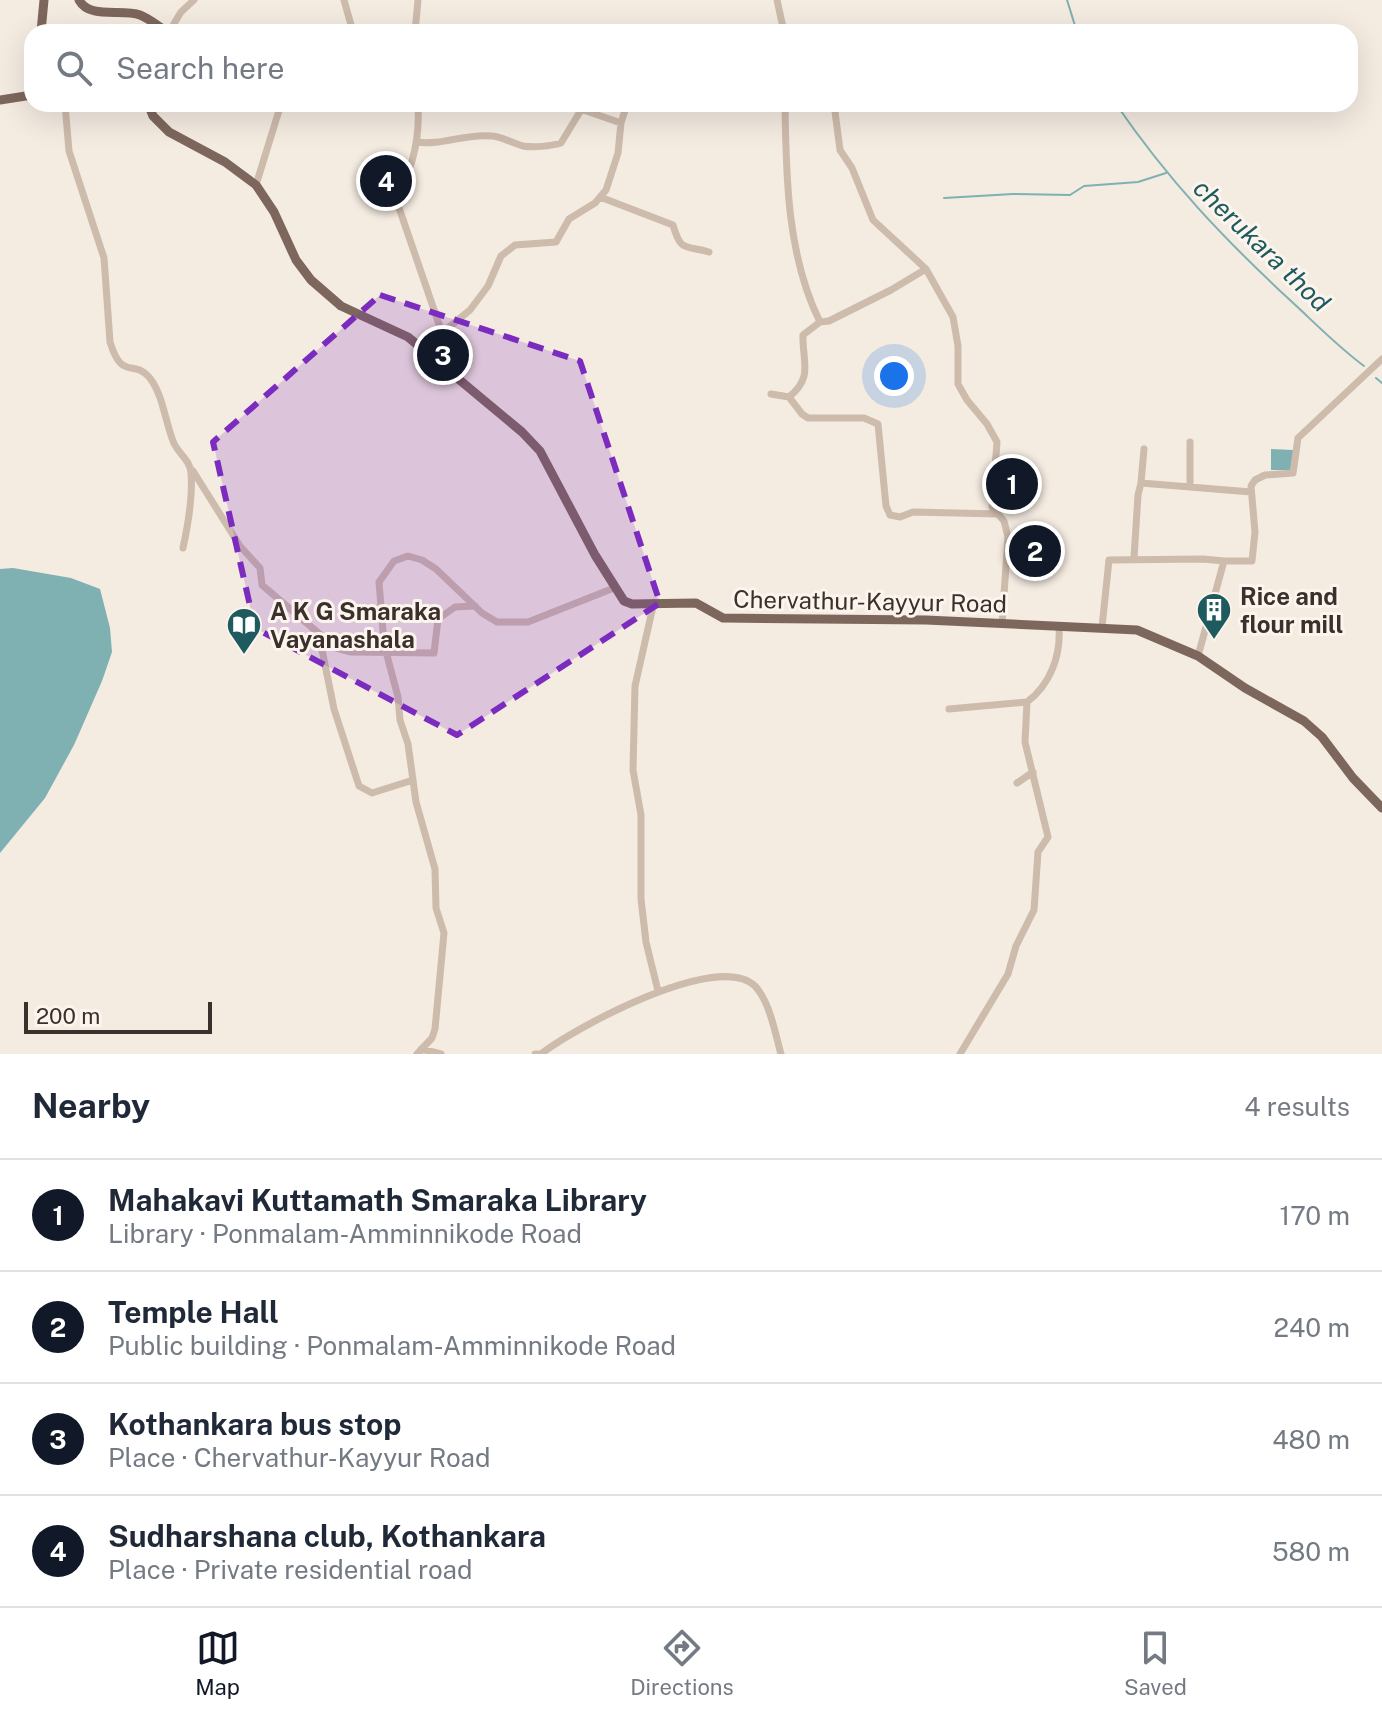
<!DOCTYPE html>
<meta charset="utf-8">
<style>
:root{--surface:#fff;--page:#f6f6f7;--text:#1f2937;--muted:#747a83;--line:#e0e1e3;--accent:#111827}
body{margin:0;font-family:"Public Sans",sans-serif;background:var(--page);color:var(--text)}
.scale{position:absolute;left:24px;bottom:20px;width:188px;box-sizing:border-box;padding-left:8px;border:4px solid #3b302b;border-top:0;font-size:22px;line-height:28px;white-space:nowrap;color:#3b302b;-webkit-text-stroke:6px #fbf5ee;paint-order:stroke}
.you{position:absolute;left:894px;top:376px;width:28px;height:28px;margin:-20px;border:6px solid #fff;border-radius:50%;background:#1a73e8;box-shadow:0 0 0 12px #1a73e833}
.badge{display:grid;place-items:center;width:52px;height:52px;border-radius:50%;background:var(--accent);color:#fff;font-size:26px;font-weight:700}
.pin{position:absolute;translate:-50% -50%;border:4px solid #fff;box-shadow:0 2px 8px #0006}
.list{margin:0;padding:0;list-style:none}
h2{display:flex;justify-content:space-between;align-items:center;height:104px;margin:0;padding:0 32px;font-size:34px}
h2 small{font-size:26px;font-weight:400;color:var(--muted)}
.list li{display:grid;grid-template-columns:52px 1fr auto;gap:24px;align-items:center;box-sizing:border-box;height:112px;padding:0 32px;border-top:2px solid var(--line)}
.list b{display:block;font-size:30px;white-space:nowrap}
.list p{margin:0;font-size:26px;white-space:nowrap;color:var(--muted)}
.list em{font-size:26px;font-style:normal;color:var(--muted)}
.icon{flex:none;width:44px;height:44px;fill:none;stroke:currentColor;stroke-width:2;stroke-linecap:round;stroke-linejoin:round}
.map{position:relative;flex:none;width:1382px;height:1054px;overflow:hidden}
.search{position:absolute;background:var(--surface);box-shadow:0 8px 32px #0002;left:24px;right:24px;top:24px;height:88px;display:flex;align-items:center;gap:20px;box-sizing:border-box;padding:0 28px;border-radius:24px;color:var(--muted);font-size:30px}
.sheet{height:552px;background:var(--surface)}
nav{display:flex;justify-content:space-around;align-items:center;box-sizing:border-box;height:112px;border-top:2px solid var(--line);background:var(--surface);font-size:22px;color:var(--muted)}
nav a{display:grid;justify-items:center;gap:4px}
nav .on{color:var(--accent)}
.map>svg:first-child{display:block}
.water{fill:#7fb0b2}
.lines{fill:none;stroke-linecap:round;stroke-linejoin:round}
.stream{stroke:#7fb0b2;stroke-width:2}
.minor{stroke:#cdbbac;stroke-width:7}
.major{stroke:#7d675c;stroke-width:9}
.marked{fill:#7b2cbf;fill-opacity:0.2;stroke:#7b2cbf;stroke-width:6;stroke-dasharray:16 10;stroke-linejoin:round}
.labels{text-anchor:middle;dominant-baseline:central;stroke-width:6;stroke-linejoin:round;paint-order:stroke}
.poi-label{font-size:24px;font-weight:bold;fill:#3b302b;stroke:#fbf5ee;text-anchor:start}
.street-label{font-size:24px;fill:#3b302b;stroke:#fbf5ee}
.water-label{font-size:26px;font-style:italic;fill:#1f5a5e;stroke:#fbf5ee}
</style>
<div class="map">
<svg width="1382" height="1054" viewBox="0 0 1382 1054">
<rect width="100%" height="100%" fill="#f4ebe1"/>
<path class="water" d="M 1271,449 L 1293,450 L 1292,470 L 1271,470 Z
M 13,568 L 71,578 L 100,589 L 110,628 L 112,652 L 102,681 L 74,745 L 45,798 L 0,853 L 0,569 Z"/>
<g class="lines">
<path class="stream" d="M 1067,0 L 1077,32
M 1116,104 C 1168,180 1223,238 1291,301 C 1315,323 1337,346 1364,366
M 944,198 L 1013,194 L 1070,195 L 1084,186 L 1138,182 L 1166,173
M 1376,378 L 1382,383"/>
<path class="minor" d="M 344,0 L 353,32
M 777,0 L 784,32
M 169,32 L 181,12 L 194,0
M 415,32 L 418,0
M 65,104 L 69,151 L 104,258 L 110,342 C 122,381 133,359 149,377 C 163,394 165,421 173,441 C 177,453 190,459 191,473 C 193,497 188,525 183,548
M 418,104 C 419,122 417,144 412,161 C 407,179 395,180 397,202 L 442,333 L 451,371
M 566,104 L 621,123 L 627,104
M 785,104 C 786,176 787,256 820,322 L 829,321 L 891,290 L 926,269
M 834,104 L 840,150 L 852,168 L 873,220 L 926,269 L 953,317 L 958,346 L 958,384 L 967,400 L 987,424 L 997,442 L 992,507 L 1004,521 L 1008,537 L 1002,623
M 416,142 C 442,146 466,133 492,136 C 503,137 512,143 523,146 C 533,148 551,146 561,143 L 581,110
M 256,185 L 281,104
M 600,197 L 673,225 C 681,253 685,245 709,252
M 442,333 L 470,310 L 488,286 L 501,256 L 515,245 L 556,242 L 569,219 L 595,203 L 606,190 L 618,153 L 621,123
M 771,394 L 789,397 L 802,414 L 808,418 L 864,418 L 878,424 L 886,506 L 890,515 L 900,517 L 913,512 L 998,514
M 789,397 C 814,377 802,361 803,335 L 820,322
M 1190,442 L 1190,487 L 1251,492
M 1144,449 L 1141,483 L 1190,487
M 193,471 L 240,546 L 260,568 L 262,585 L 336,648 L 351,652 L 434,653 L 438,619 L 455,607 L 475,606
M 1134,558 L 1138,495 L 1141,483
M 654,602 L 635,686 L 633,770 L 641,815 L 641,899 L 646,942 L 658,991
M 1102,627 L 1109,560 L 1203,559 L 1224,561
M 319,635 L 334,709 L 359,786 L 372,793 L 413,780
M 1198,656 L 1224,561 L 1252,561 L 1255,532 L 1251,486 L 1255,480 L 1265,475 L 1293,473 L 1298,438 L 1382,359
M 949,709 L 1027,702
M 1017,783 L 1033,772
M 421,1049 L 441,1054
M 417,1054 L 432,1038 L 435,1029 L 444,933 L 436,908 L 435,869 L 416,802 L 408,744 L 400,720 L 398,697 L 384,644 L 379,582 L 394,561 L 408,556 L 422,560 L 436,569 L 482,613 L 497,622 L 528,622 L 614,588
M 535,1054 L 541,1054 C 574,1028 718,950 755,986 C 770,1002 775,1033 781,1054
M 960,1054 L 1008,974 L 1016,946 L 1034,910 L 1038,852 L 1048,837 L 1025,742 L 1027,702 C 1050,685 1061,656 1059,627"/>
<path class="major" d="M 79,0 C 90,20 122,8 140,15 C 150,19 159,27 168,32
M 41,32 L 44,0
M 0,100 L 32,95
M 148,104 L 153,116 L 169,132 L 225,162 L 256,185 L 274,212 L 296,260 L 311,280 L 341,306 L 408,337 L 522,432 L 540,451 L 595,555 L 624,601 L 632,604 L 696,603 L 723,618 L 926,620 L 1137,630 L 1198,656 L 1245,688 L 1304,721 L 1322,737 L 1353,778 L 1382,808"/>
</g>
<path class="marked" d="M 380,295 L 580,361 L 660,603 L 457,735 L 255,628 L 213,442 Z"/>
<defs>
<symbol id="building-pin" viewBox="-11 -11 22 30"><path d="M0 17L-7.5 6A9.5 9.5 0 1 1 7.5 6Z" fill="#1f5a5e" stroke="#fbf5ee"/><path d="M-4-6H4V6H1V3H-1V6H-4ZM-2.5-4.3h1.7v1.8h-1.7ZM.8-4.3h1.7v1.8H.8ZM-2.5-1h1.7V.8h-1.7ZM.8-1h1.7V.8H.8Z" fill="#fff"/></symbol>
<symbol id="library-pin" viewBox="-11 -11 22 30"><path d="M0 17L-7.5 6A9.5 9.5 0 1 1 7.5 6Z" fill="#1f5a5e" stroke="#fbf5ee"/><path d="M-6-4Q-3-5.5-.7-3.5V5Q-3 3-6 4ZM6-4Q3-5.5 .7-3.5V5Q3 3 6 4Z" fill="#fff"/></symbol>
</defs>
<g fill-rule="evenodd">
<use href="#building-pin" x="1194" y="590" width="40" height="54"/>
<use href="#library-pin" x="224" y="605" width="40" height="54"/>
</g>
<g class="labels">
<g class="poi-label">
<text x="1240" y="596">Rice and<tspan x="1240" dy="28">flour mill</tspan></text>
<text x="270" y="611">A K G Smaraka<tspan x="270" dy="28">Vayanashala</tspan></text>
</g>
<g class="street-label">
<text transform="translate(870 601) rotate(1)">Chervathur-Kayyur Road</text>
</g>
<g class="water-label">
<text transform="translate(1262 245) rotate(44)">cherukara thod</text>
</g>
</g>
</svg>
<div class="scale">200 m</div>
<div class="you"></div>
<div class="pin badge" style="left:1012px;top:484px">1</div>
<div class="pin badge" style="left:1035px;top:551px">2</div>
<div class="pin badge" style="left:443px;top:355px">3</div>
<div class="pin badge" style="left:386px;top:181px">4</div>
<div class="search"><svg class="icon" aria-label="search" viewBox="0 0 24 24"><circle cx="10" cy="10" r="6"/><path d="M15 15l6 6"/></svg>Search here</div>
</div>
<section class="sheet">
<h2>Nearby<small>4 results</small></h2>
<ul class="list">
<li><span class="badge">1</span><div><b>Mahakavi Kuttamath Smaraka Library</b><p>Library · Ponmalam-Amminnikode Road</p></div><em>170 m</em></li>
<li><span class="badge">2</span><div><b>Temple Hall</b><p>Public building · Ponmalam-Amminnikode Road</p></div><em>240 m</em></li>
<li><span class="badge">3</span><div><b>Kothankara bus stop</b><p>Place · Chervathur-Kayyur Road</p></div><em>480 m</em></li>
<li><span class="badge">4</span><div><b>Sudharshana club, Kothankara</b><p>Place · Private residential road</p></div><em>580 m</em></li>
</ul>
</section>
<nav>
<a class="on"><svg class="icon" aria-label="map" viewBox="0 0 24 24"><path d="M3 6l6-2 6 2 6-2v14l-6 2-6-2-6 2zM9 4v14M15 6v14"/></svg>Map</a>
<a><svg class="icon" aria-label="directions" viewBox="0 0 24 24"><path d="M12 3l9 9-9 9-9-9zM9 14v-3h6M13 9l2 2-2 2"/></svg>Directions</a>
<a><svg class="icon" aria-label="saved" viewBox="0 0 24 24"><path d="M7 4h10v16l-5-4-5 4z"/></svg>Saved</a>
</nav>
